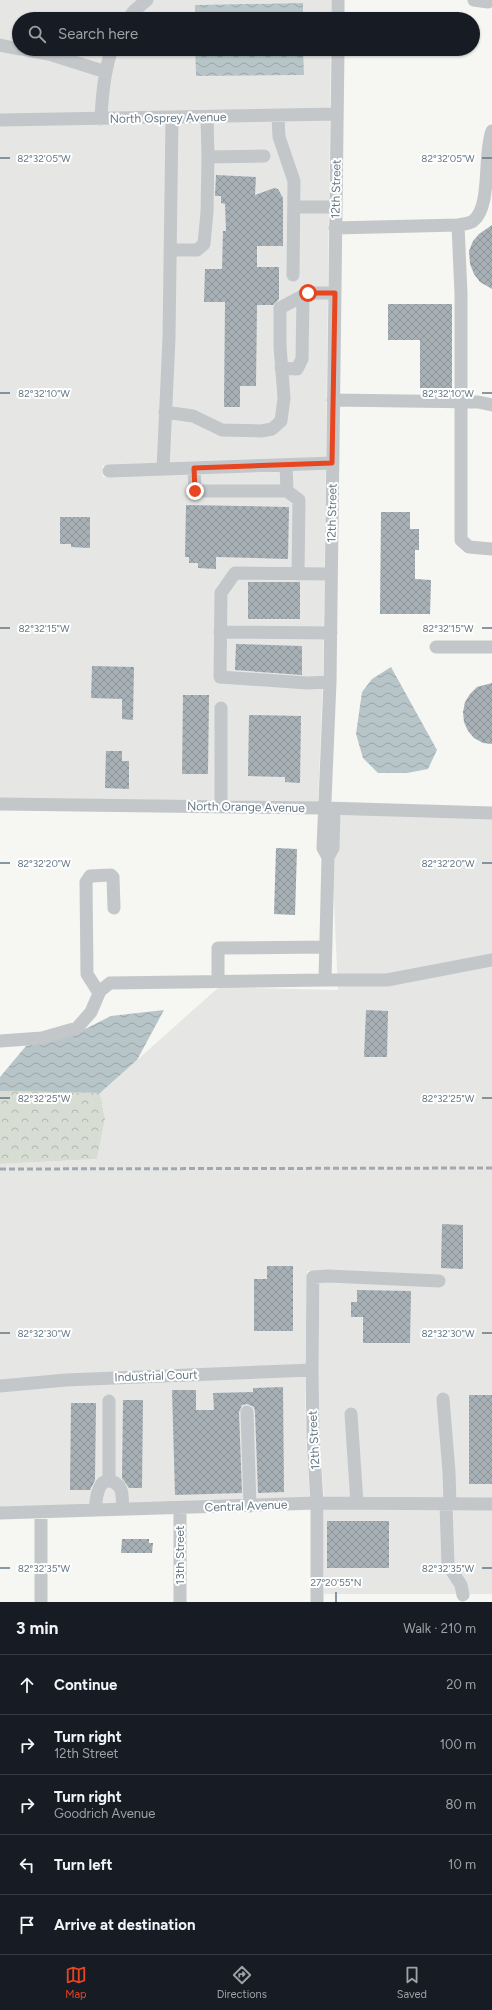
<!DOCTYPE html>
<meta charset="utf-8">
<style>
:root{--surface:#171b24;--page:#20242c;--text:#f1f3f6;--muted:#9ea1a6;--line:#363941;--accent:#e74620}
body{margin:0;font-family:Figtree,sans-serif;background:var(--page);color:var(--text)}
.stop{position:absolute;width:12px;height:12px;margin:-9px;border:3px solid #e74620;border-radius:50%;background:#fff}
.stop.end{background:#e74620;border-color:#fff;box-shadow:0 1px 4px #0008}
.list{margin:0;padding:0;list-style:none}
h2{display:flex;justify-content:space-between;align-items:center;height:52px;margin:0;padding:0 16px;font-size:17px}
h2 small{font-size:13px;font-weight:400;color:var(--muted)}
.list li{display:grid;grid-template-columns:26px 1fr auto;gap:12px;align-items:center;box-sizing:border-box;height:60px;padding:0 16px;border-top:1px solid var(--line)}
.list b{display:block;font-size:15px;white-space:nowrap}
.list p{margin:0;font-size:13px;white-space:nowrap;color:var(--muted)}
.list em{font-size:13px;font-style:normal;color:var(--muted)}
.icon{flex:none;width:22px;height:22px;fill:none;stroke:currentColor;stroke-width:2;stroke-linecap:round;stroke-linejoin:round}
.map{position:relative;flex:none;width:492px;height:1602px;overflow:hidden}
.search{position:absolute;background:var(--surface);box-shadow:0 1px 3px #0004;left:12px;right:12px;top:12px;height:44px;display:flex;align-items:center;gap:10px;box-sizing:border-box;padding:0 14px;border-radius:22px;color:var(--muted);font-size:15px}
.sheet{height:352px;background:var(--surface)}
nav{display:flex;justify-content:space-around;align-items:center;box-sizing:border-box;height:56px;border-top:1px solid var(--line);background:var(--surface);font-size:11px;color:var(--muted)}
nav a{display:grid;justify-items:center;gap:2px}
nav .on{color:var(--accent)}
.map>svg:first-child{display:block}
.built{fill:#e6e7e5}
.forest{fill:url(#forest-crowns)}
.water{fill:url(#water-waves)}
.building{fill:url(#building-cross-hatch)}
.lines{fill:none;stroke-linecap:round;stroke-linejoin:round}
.minor{stroke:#c3c7ca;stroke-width:13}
.rail{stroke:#a1a9ae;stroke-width:3;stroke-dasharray:6 3;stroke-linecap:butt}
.route{stroke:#e74620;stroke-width:5}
.ticks{fill:none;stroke:#647784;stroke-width:1.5}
.labels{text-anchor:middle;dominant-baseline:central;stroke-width:4;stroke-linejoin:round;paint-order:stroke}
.street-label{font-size:12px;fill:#647784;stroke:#fff}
.ticks-label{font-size:10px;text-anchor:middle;fill:#647784;stroke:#fff;stroke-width:4;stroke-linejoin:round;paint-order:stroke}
</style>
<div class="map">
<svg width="492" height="1602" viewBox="0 0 492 1602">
<defs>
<pattern id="forest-crowns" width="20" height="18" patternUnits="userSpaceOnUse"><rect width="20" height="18" fill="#d7ddd3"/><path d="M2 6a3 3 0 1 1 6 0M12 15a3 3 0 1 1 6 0" fill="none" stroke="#b2b8b1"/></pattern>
<pattern id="water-waves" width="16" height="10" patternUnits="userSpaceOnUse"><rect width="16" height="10" fill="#b8c5c8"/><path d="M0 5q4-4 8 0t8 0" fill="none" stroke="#99a5a8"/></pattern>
<pattern id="building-cross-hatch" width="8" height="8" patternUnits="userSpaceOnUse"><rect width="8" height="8" fill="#a7b0b5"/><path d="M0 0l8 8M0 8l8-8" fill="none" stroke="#8c9499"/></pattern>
</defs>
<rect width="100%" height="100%" fill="#f6f6f2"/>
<path class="built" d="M 0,0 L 331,0 L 331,19 L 303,19 L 302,3 L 195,5 L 195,19 L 19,19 L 19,49 L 195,49 L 196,76 L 303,75 L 303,49 L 331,49 L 330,109 L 0,114 Z
M 330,120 L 326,457 L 102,466 L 103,477 L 326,469 L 323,681 L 318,802 L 0,798 L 0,126 Z
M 330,814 L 492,819 L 492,1498 L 324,1497 L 319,1437 L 318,1369 L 320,1271 L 307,1271 L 305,1364 L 0,1380 L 0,1164 L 97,1159 L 105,1119 L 100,1093 L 219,987 L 338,990 Z
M 305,1376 L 306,1438 L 310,1498 L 0,1507 L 0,1392 L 66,1386 Z
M 324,1509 L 492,1510 L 492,1594 L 324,1594 Z"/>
<path class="forest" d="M 0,1091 L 100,1093 L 105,1119 L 97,1159 L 0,1164 Z"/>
<path class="water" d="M 303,3 L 303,19 L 195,19 L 195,5 Z
M 195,49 L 303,49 L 304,75 L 196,76 Z
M 391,667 L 437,750 L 428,769 L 407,773 L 378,773 L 363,758 L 356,734 L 362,692 L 372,679 Z
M 164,1010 L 137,1060 L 100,1093 L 0,1091 L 0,1077 L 26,1046 L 85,1029 L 111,1016 Z"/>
<path class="building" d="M 216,175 L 256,177 L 255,195 L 274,188 L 278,189 L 283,198 L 283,246 L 257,246 L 257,267 L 279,267 L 279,299 L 273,305 L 257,305 L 256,386 L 240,386 L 240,407 L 224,407 L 225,302 L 204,302 L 205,269 L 222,269 L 223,231 L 226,231 L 225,204 L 221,203 L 221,196 L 215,196 Z
M 492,225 L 492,289 L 480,282 L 474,274 L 470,264 L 469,251 L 473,241 L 479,234 Z
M 388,304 L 452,304 L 452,388 L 420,388 L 420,340 L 388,340 Z
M 186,505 L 289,507 L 288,559 L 216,557 L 216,569 L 198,568 L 198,563 L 189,563 L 189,557 L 185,557 Z
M 381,512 L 410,512 L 410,529 L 419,529 L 419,550 L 415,550 L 415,579 L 431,580 L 430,614 L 380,614 Z
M 60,517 L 90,517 L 90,548 L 71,547 L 71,544 L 60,544 Z
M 248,582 L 300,582 L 300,619 L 248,619 Z
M 236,644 L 302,646 L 302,675 L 235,670 Z
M 92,666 L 134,667 L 133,720 L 122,719 L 122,699 L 91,698 Z
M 492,683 L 492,744 L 483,743 L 474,738 L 468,731 L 464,722 L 463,712 L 465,702 L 470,694 L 477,687 Z
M 183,695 L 209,695 L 208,774 L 182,774 Z
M 249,715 L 301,716 L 300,783 L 285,782 L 285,777 L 248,776 Z
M 106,751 L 122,751 L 122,761 L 129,761 L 129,789 L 105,788 Z
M 276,848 L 297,849 L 295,915 L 274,914 Z
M 366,1010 L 388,1011 L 387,1057 L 364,1057 Z
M 442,1224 L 463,1225 L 463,1269 L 441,1268 Z
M 267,1266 L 293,1266 L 293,1331 L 254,1331 L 254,1279 L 267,1279 Z
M 357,1290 L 411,1291 L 410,1343 L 363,1343 L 363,1317 L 351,1317 L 351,1302 L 357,1302 Z
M 283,1387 L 284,1492 L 258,1493 L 255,1412 L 254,1407 L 247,1404 L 242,1405 L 239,1412 L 242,1493 L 175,1495 L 172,1390 L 196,1390 L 196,1410 L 214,1410 L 213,1393 L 253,1392 L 253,1388 Z
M 469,1395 L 492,1395 L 492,1484 L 469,1484 Z
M 123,1400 L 143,1400 L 142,1488 L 129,1488 L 122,1478 Z
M 71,1403 L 96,1403 L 95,1480 L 90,1490 L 70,1490 Z
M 327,1521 L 389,1521 L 389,1568 L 327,1568 Z
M 122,1539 L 149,1539 L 149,1543 L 153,1543 L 152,1553 L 121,1553 Z"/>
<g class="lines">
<path class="minor" d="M 338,0 L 338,19
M 474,0 L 488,2
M 128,19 L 134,11 L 147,0
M 0,45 L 19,49
M 22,49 L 52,55 L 106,72
M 278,116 L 279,137 L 294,181 L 293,275
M 207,117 L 208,157 L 264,156
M 101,119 C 102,95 104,71 112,49
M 0,120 L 337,114
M 294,207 L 336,207
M 458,225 L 461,294 L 461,540 L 469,547 L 492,549
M 335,228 L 458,225 C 462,224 469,224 473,221 C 492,207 483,154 492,131
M 170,250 L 197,250 L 204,244 L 207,212 L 208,157
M 281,368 L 297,369 L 302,359 L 303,297
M 333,400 L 478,402 L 492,405
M 165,412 L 193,416 L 222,430 L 261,431 L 272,429 L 281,421 L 284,398 L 280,346 L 280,308 L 308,293 L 335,293
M 286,465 L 287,491
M 194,468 L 195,491 L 287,491 L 299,500 L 298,574
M 163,469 L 169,338 L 172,118
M 109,471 L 333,463
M 220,632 L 331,633
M 436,647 L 492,647
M 330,682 L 307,683 L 220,677 L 221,593 L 235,573 L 331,574
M 221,708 L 221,807
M 0,804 L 325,808 L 492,813
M 334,809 L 333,848 L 328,857 L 323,848 L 330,682 L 338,49
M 325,980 L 387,980 L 492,960
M 218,981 L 218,948 L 326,947
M 99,993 L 87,974 L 86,882 L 90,876 L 111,875 L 113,877 L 114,908
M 0,1041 L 42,1038 L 77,1028 L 91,1012 L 100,991 L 110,983 L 325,980 L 328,857
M 0,1386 L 66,1380 L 312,1370
M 443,1399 L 449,1472 L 450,1504
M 247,1412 L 250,1506
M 351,1414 L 357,1503
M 109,1481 L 109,1401
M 446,1504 L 448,1565 L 461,1585 L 463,1595
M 180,1508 L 180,1602
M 95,1510 C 96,1503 96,1492 101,1485 C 107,1477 118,1482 121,1490 C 123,1496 122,1503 123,1509
M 0,1513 L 317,1503 L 492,1504
M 41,1602 L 41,1512
M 317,1602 L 317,1503 L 313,1437 L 312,1370 L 313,1277 L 328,1276 L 439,1281"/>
<path class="rail" d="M 0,1169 L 492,1168"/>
</g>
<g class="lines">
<path class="route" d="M 195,491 L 194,468 L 332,463 L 335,293 L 308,293"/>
</g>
<path class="ticks" d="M 0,158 L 10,158M 482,158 L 492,158M 0,393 L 10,393M 482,393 L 492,393M 0,628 L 10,628M 482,628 L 492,628M 0,863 L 10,863M 482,863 L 492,863M 0,1098 L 10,1098M 482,1098 L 492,1098M 0,1333 L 10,1333M 482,1333 L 492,1333M 0,1568 L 10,1568M 482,1568 L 492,1568M 336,1592 L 336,1602"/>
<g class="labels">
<g class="street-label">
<text transform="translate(168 118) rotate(-1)">North Osprey Avenue</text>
<text transform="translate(336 189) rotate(-89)">12th Street</text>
<text transform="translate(332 513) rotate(-89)">12th Street</text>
<text transform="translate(246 807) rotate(1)">North Orange Avenue</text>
<text transform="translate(156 1376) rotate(-2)">Industrial Court</text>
<text transform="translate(314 1440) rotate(-93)">12th Street</text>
<text transform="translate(246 1506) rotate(-2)">Central Avenue</text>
<text transform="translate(180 1555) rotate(-90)">13th Street</text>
</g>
</g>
<g class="ticks-label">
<text x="448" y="162">82°32'05"W</text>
<text x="44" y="162">82°32'05"W</text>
<text x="448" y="397">82°32'10"W</text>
<text x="44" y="397">82°32'10"W</text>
<text x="448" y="632">82°32'15"W</text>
<text x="44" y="632">82°32'15"W</text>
<text x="448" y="867">82°32'20"W</text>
<text x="44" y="867">82°32'20"W</text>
<text x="44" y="1102">82°32'25"W</text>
<text x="448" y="1102">82°32'25"W</text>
<text x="448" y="1337">82°32'30"W</text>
<text x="44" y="1337">82°32'30"W</text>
<text x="44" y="1572">82°32'35"W</text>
<text x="448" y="1572">82°32'35"W</text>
<text x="336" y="1586">27°20'55"N</text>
</g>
</svg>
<div class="stop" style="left:308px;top:293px"></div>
<div class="stop end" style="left:195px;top:491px"></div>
<div class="search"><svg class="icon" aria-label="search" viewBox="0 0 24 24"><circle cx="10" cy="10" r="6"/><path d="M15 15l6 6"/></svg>Search here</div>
</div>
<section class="sheet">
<h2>3 min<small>Walk · 210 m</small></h2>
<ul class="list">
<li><svg class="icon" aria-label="ahead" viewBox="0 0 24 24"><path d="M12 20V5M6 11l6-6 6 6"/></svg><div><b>Continue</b></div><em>20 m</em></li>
<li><svg class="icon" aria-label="right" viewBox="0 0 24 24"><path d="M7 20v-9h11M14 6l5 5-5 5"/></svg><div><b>Turn right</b><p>12th Street</p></div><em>100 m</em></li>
<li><svg class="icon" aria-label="right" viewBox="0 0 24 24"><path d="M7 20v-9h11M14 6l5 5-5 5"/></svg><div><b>Turn right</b><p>Goodrich Avenue</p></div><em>80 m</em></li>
<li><svg class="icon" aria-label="left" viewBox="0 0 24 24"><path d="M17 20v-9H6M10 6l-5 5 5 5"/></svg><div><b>Turn left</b></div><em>10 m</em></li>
<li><svg class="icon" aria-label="arrive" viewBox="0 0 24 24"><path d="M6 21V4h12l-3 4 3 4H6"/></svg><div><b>Arrive at destination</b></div></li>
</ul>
</section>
<nav>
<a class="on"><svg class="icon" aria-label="map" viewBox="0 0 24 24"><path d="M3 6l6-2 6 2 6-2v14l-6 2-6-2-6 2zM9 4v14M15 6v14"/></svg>Map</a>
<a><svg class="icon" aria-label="directions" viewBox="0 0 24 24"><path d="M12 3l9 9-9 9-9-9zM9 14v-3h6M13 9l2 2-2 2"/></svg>Directions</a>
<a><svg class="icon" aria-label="saved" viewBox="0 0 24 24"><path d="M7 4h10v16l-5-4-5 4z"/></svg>Saved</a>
</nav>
